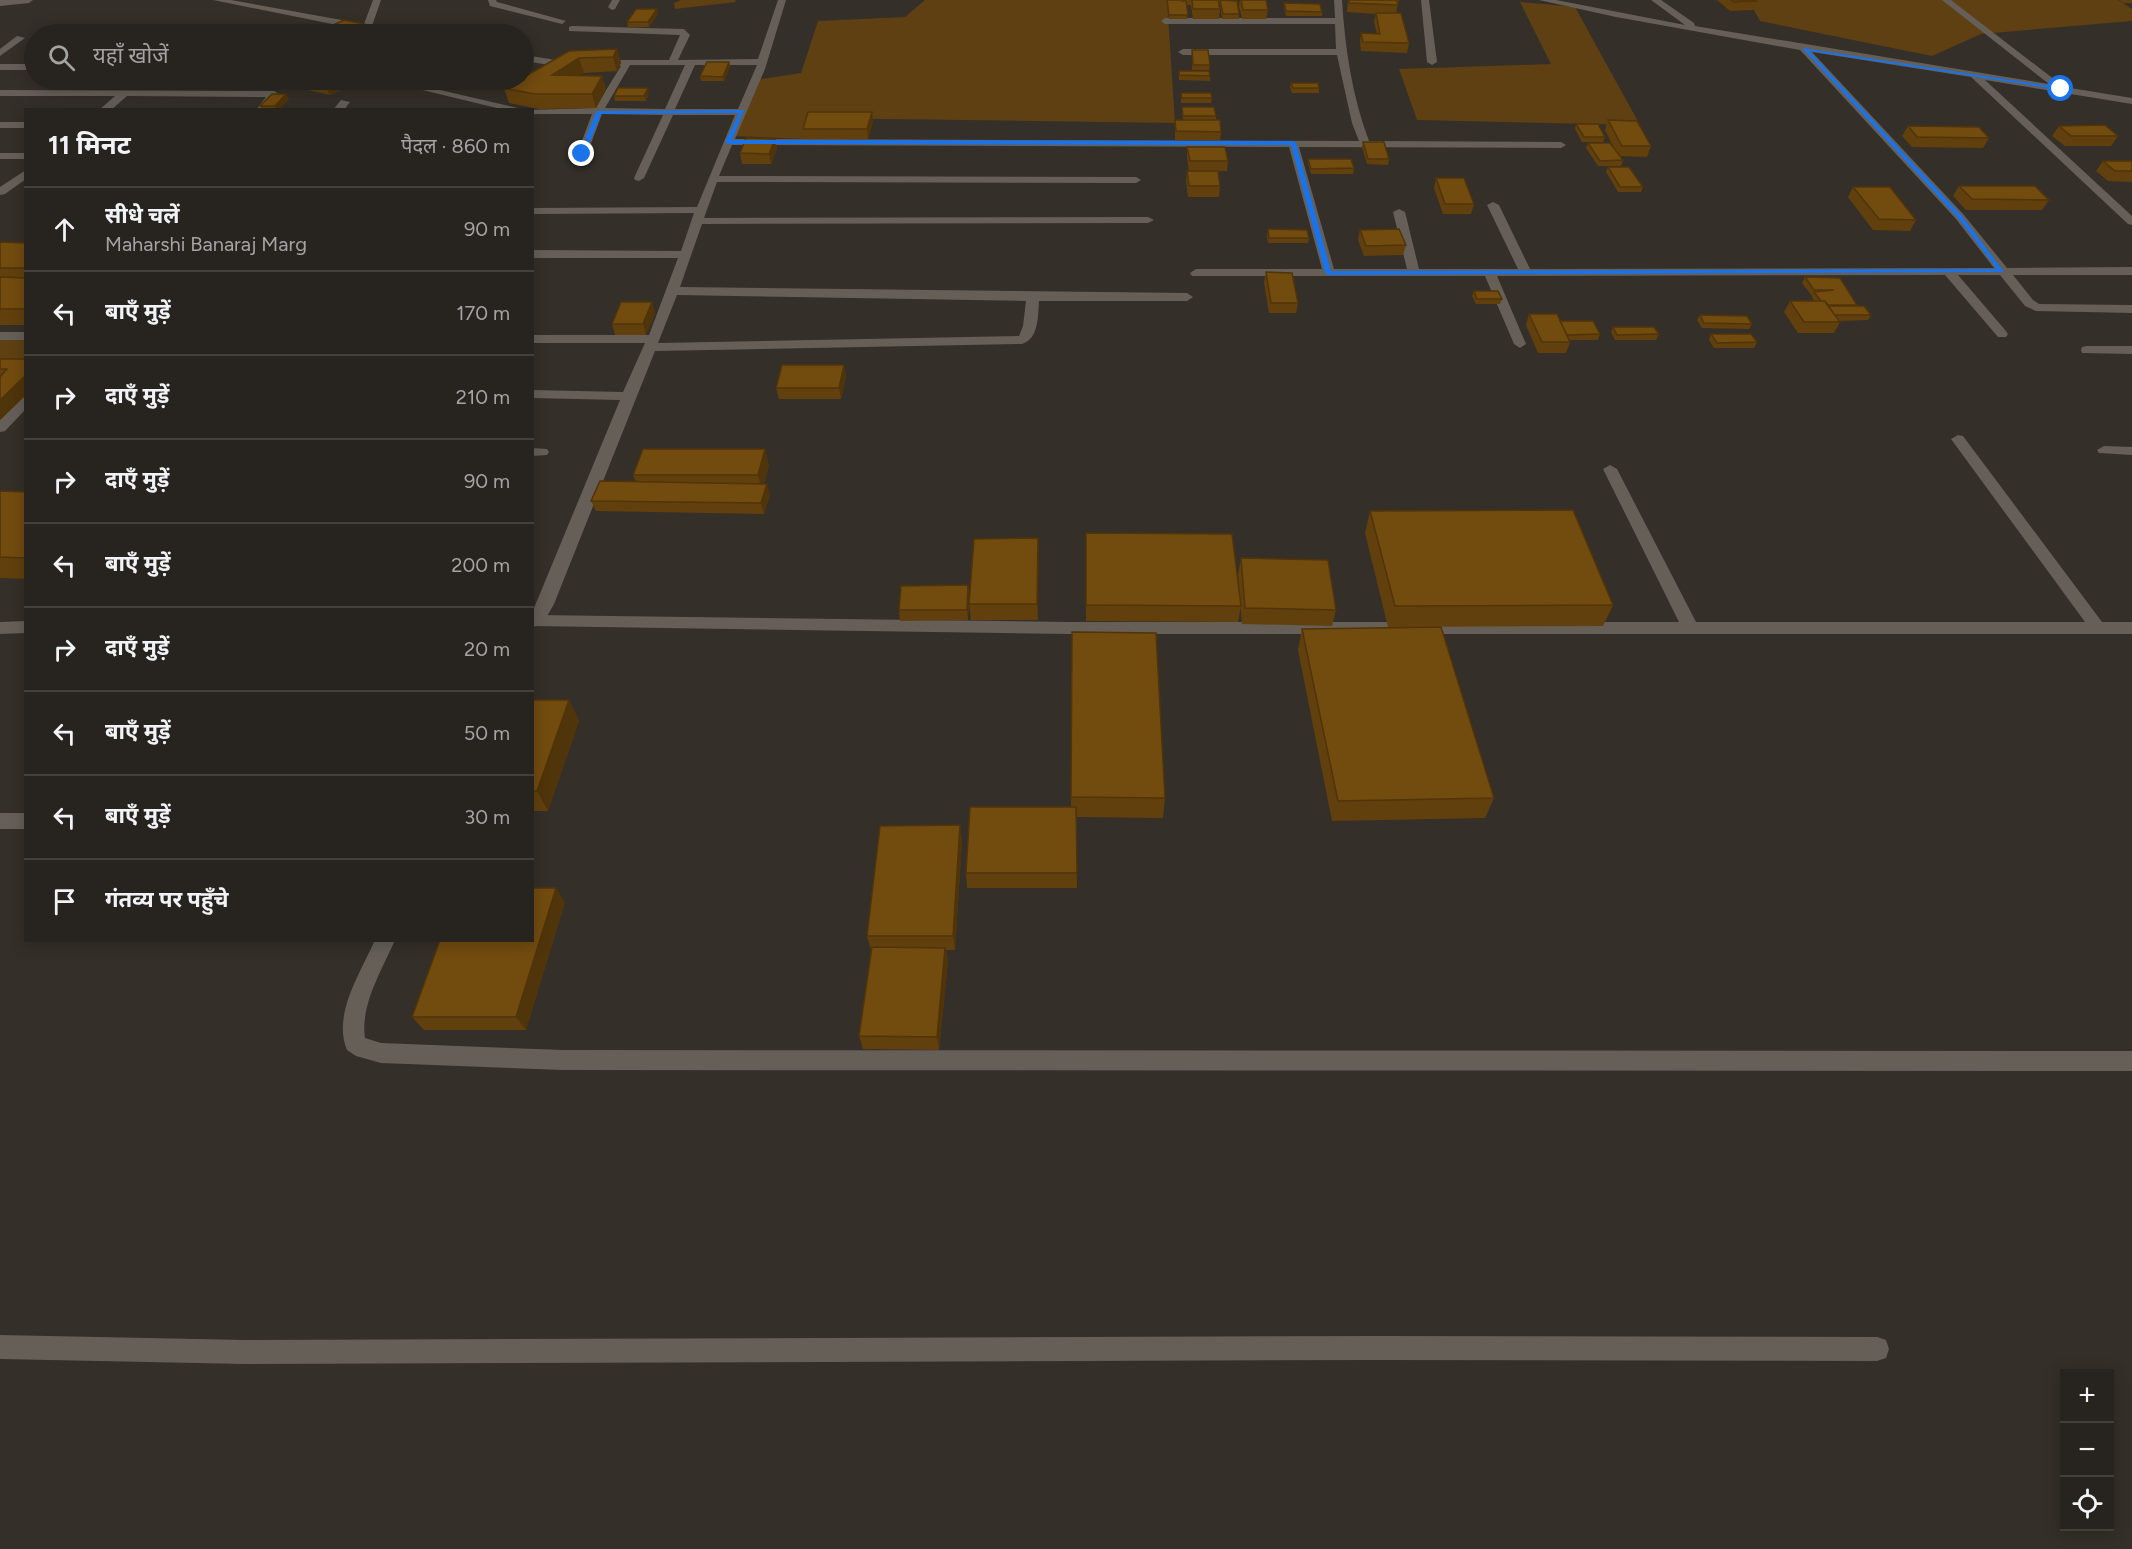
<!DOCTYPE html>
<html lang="hi">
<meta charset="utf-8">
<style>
:root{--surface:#27231e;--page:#332f2b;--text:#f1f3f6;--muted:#a4a4a4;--line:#43403c}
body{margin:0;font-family:Figtree,"Noto Sans Devanagari",sans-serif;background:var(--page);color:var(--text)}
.controls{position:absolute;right:18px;bottom:18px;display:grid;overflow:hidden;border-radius:0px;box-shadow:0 3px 15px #0003}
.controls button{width:54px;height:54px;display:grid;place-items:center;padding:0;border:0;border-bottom:2px solid var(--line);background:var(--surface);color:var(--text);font:30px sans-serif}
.stop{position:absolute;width:18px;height:18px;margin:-14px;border:4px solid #1a73e8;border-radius:50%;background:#fff}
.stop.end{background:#1a73e8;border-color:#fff;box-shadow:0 2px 6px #0008}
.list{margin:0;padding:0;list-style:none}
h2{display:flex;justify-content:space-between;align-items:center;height:78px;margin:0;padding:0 24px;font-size:26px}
h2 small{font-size:20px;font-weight:400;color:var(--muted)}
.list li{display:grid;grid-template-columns:39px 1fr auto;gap:18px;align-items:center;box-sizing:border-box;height:84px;padding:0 24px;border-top:2px solid var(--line)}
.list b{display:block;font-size:22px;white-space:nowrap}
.list p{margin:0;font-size:20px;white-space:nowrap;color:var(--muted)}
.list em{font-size:20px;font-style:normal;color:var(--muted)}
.icon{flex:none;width:33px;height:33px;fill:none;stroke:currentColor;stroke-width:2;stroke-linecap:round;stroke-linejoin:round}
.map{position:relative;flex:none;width:2132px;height:1549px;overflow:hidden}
.search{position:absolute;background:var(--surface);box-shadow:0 3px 15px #0003;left:24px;top:24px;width:510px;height:66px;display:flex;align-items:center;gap:15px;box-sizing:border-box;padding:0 21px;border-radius:33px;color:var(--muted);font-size:22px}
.panel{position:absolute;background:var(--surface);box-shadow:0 3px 15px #0003;left:24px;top:108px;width:510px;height:834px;border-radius:0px}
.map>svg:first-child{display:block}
.green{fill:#5e4013}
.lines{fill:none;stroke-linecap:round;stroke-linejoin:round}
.service{fill:#655f58;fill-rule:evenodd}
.minor{fill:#655f58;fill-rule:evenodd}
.wall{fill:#62400d}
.shaded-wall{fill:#50340a}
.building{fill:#724b0f;stroke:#50340a;stroke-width:1.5}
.route{fill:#1a73e8}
</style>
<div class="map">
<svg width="2132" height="1549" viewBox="0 0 2132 1549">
<rect width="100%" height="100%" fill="#342f28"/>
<path class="green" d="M 681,0 L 735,0 L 736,2 L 675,9 L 674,3 Z
M 925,0 L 1167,0 L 1175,123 L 808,118 L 804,139 L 731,136 L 755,80 L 801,73 L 818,21 L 905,17 Z
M 1748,0 L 2118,0 L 2132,9 L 2132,21 L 1981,34 L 1932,56 L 1760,21 Z
M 1520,2 L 1575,7 L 1640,125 L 1417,120 L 1399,69 L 1551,64 Z
M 25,333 L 25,366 L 0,367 L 0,334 Z"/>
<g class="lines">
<path class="service" d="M 1958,435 L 1963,436 L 2102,622 L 2132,622 L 2132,634 L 1067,634 L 532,626 L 532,616 L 536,615 L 1067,622 L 1679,622 L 1603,469 L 1610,465 L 1617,469 L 1696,622 L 2085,622 L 1951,439 Z"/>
<path class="minor" d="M 0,0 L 33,0 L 29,3 L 0,6 Z
M 213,0 L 231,0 L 364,24 L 373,0 L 381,0 L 372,26 L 406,34 L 389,34 L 367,31 Z
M 488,0 L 496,0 L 497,2 L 566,21 L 562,24 L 490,6 Z
M 612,0 L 620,0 L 615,9 L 612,10 L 608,7 Z
M 778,0 L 786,0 L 765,69 L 735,139 L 1359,141 L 1352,123 L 1337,55 L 1183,55 L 1178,52 L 1183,49 L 1336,49 L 1335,24 L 1165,24 L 1161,21 L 1165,18 L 1335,18 L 1334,0 L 1342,0 C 1345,48 1352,96 1369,141 L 1561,142 L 1566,145 L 1561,148 L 1299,147 L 1334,269 L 1407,269 L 1393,212 L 1399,209 L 1405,212 L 1419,269 L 1518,269 L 1487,205 L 1493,202 L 1499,205 L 1530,269 L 1994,268 L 1956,219 L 1800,50 L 1616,17 L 1539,0 L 1556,0 L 1685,25 L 1651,0 L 1661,0 L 1694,23 L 1695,26 L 2049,84 L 1942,0 L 1951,0 L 2064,87 L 2132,98 L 2132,104 L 1985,80 L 2132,216 L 2132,225 L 2128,224 L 1971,77 L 1812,52 L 1964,215 L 2007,268 L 2132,267 L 2132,275 L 2013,275 L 2033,300 L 2039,304 L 2132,305 L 2132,313 L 2036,311 L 2025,306 L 2000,275 L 1958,275 L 2006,331 L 2008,334 L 2006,337 L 1998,337 L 1945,275 L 1497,276 L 1526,344 L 1520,348 L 1514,344 L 1485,276 L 1192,276 L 1190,273 L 1196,269 L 1322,269 L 1289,147 L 732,145 L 719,176 L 1136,177 L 1141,180 L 1136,183 L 717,182 L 704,218 L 1148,217 L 1154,220 L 1148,223 L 702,224 L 680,287 L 1187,293 L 1193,297 L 1187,301 L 1039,301 C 1038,315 1039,339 1022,344 L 655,351 L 554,604 L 542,625 L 532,627 L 532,613 L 620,400 L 532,398 L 532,390 L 623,392 L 645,343 L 532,343 L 532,335 L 649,335 L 678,258 L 532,258 L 532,250 L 681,251 L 694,213 L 532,214 L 532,208 L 697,207 L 735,115 L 673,115 L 644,178 L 639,181 L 635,180 L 634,178 L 663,115 L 602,114 L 587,154 L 582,157 L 577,154 L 592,114 L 532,114 L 532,110 L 528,110 L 595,108 L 621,66 L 556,66 L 524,61 L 524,55 L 556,60 L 669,60 L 680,35 L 569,31 L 569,27 L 572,26 L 684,29 L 690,35 L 678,60 L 758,59 ZM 630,65 L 685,65 L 665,109 L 605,108 ZM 695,65 L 757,65 L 738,109 L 675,109 ZM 677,295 L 1026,301 L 1023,326 L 1019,336 L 658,343 Z
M 1421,0 L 1429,0 L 1437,62 L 1432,65 L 1427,62 Z
M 139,29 L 153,32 L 155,34 L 136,34 L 134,32 Z
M 17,36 L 25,38 L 0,56 L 0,49 Z
M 0,64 L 34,64 L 34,70 L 0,70 Z
M 381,80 L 397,80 L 526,110 L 505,110 Z
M 0,90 L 274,91 L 279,94 L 267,110 L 256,110 L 266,97 L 127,96 L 111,110 L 99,110 L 115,96 L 0,96 Z
M 341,100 L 350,102 L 344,110 L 333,110 Z
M 0,122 L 26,122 L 26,128 L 0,128 Z
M 0,153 L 26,153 L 26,159 L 0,159 Z
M 26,170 L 26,179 L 5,194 L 0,195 L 0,187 Z
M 0,332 L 26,332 L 26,340 L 0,340 Z
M 2087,346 L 2132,346 L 2132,354 L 2082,353 L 2081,350 L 2082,347 Z
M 26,397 L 26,409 L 5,431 L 0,432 L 0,420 L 21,398 Z
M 2104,446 L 2132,447 L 2132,455 L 2099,453 L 2097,450 Z
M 532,448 L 547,449 L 549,452 L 547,455 L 532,456 Z
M 26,621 L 26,633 L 0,634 L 0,622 Z
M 0,813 L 26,813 L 26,829 L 0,829 Z
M 375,940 L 395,940 C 382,970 360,1005 365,1038 L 381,1043 L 563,1050 L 2132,1051 L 2132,1071 L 563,1070 L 381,1063 L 356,1056 L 347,1050 C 332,1015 361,972 375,940 Z
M 0,1335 L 245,1340 L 1375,1336 L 1877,1337 L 1886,1340 L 1889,1349 L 1886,1358 L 1877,1361 L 1375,1360 L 245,1364 L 0,1359 Z"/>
</g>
<path class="wall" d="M 1166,0 L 1182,0 L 1183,1 L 1183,0 L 1234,0 L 1239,14 L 1239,19 L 1222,19 L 1220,4 L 1219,4 L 1220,9 L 1219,19 L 1193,19 L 1191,5 L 1187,5 L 1187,19 L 1169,19 Z
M 1240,0 L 1266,0 L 1268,10 L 1266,19 L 1242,19 L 1239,6 Z
M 1348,0 L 1399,0 L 1396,13 L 1409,43 L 1407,53 L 1361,51 L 1360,42 L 1361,33 L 1377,34 L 1374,22 L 1376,14 L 1347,12 Z
M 1717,0 L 1755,0 L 1756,1 L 1753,10 L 1730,11 Z
M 2119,0 L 2132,0 L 2132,3 L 2123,3 Z
M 1284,3 L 1322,12 L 1322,16 L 1286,16 L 1284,8 Z
M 658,14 L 649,27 L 628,27 L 627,22 Z
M 617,49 L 621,63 L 617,71 L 584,73 L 579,76 L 602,76 L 606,90 L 596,108 L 539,109 L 509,103 L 504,88 L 569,51 Z
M 1192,50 L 1210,65 L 1209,70 L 1192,70 Z
M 729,62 L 730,67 L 724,81 L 701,81 L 700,76 Z
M 1179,71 L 1210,76 L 1210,81 L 1179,80 Z
M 261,80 L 359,80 L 359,81 L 330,95 L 308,90 L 306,86 L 299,90 L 280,85 L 279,82 L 275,84 Z
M 422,80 L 454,80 L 440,87 L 423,83 Z
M 1291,83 L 1319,88 L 1319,93 L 1292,93 L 1290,87 Z
M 649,93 L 646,101 L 615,101 L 614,96 Z
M 1181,93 L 1212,98 L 1211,103 L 1181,103 Z
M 289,99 L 279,110 L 262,110 L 260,106 Z
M 1182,107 L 1216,116 L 1216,120 L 1221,132 L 1220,142 L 1175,141 L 1175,120 L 1183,120 Z
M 1608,120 L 1651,146 L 1647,157 L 1619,156 L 1623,160 L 1621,166 L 1598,166 L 1586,148 L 1588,143 L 1616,152 L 1605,130 Z
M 873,122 L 868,139 L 804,139 L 803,129 Z
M 1576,124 L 1605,137 L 1603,142 L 1582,142 L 1575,129 Z
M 1908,126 L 1989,138 L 1983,148 L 1912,147 L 1902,136 Z
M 2059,126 L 2118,136 L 2111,146 L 2065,146 L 2052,136 Z
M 775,139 L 777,149 L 771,164 L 742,164 L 740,153 Z
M 1363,142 L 1389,159 L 1388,165 L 1367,164 L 1362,147 Z
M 1187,147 L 1228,161 L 1227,171 L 1218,171 L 1220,186 L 1219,197 L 1188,197 L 1186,181 L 1187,171 L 1189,171 L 1187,157 Z
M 1308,159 L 1354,168 L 1353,174 L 1311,174 L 1308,164 Z
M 2103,161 L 2132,161 L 2132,182 L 2108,181 L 2096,171 Z
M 1608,167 L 1643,187 L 1641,192 L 1618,192 L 1606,172 Z
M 1436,178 L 1474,204 L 1471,214 L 1443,214 L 1434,188 Z
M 1959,186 L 2049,200 L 2042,210 L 1966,210 L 1953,196 Z
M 1853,187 L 1916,220 L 1910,231 L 1873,230 L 1848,197 Z
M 1268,229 L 1309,238 L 1308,243 L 1268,243 L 1267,235 Z
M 1360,230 L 1406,245 L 1403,255 L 1364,256 L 1358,240 Z
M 0,242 L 26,243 L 26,325 L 0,325 Z
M 1266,272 L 1298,303 L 1296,313 L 1269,313 L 1264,283 Z
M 1805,277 L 1857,305 L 1857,306 L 1871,315 L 1868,320 L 1839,321 L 1840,322 L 1834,333 L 1798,333 L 1784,312 L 1790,301 L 1814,301 L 1812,297 L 1812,296 L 1802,283 Z
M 1474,291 L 1502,299 L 1500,304 L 1476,304 L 1472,296 Z
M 652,302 L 655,313 L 646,335 L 615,335 L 612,324 Z
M 1529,314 L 1560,321 L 1600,334 L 1598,340 L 1569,340 L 1570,342 L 1566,353 L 1538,353 L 1526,325 Z
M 1700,315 L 1752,324 L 1749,329 L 1702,328 L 1697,320 Z
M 1613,327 L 1659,334 L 1656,340 L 1615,340 L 1611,332 Z
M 1711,334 L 1757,342 L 1754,348 L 1714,348 L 1709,340 Z
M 0,359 L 26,359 L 26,395 L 0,420 Z
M 844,365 L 846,376 L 841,399 L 779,399 L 776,388 Z
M 769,465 L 764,484 L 770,495 L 764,514 L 596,511 L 591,501 L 636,482 L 633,475 Z
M 0,491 L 26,492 L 26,579 L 0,578 Z
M 1370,511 L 1613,605 L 1603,626 L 1388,627 L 1365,533 Z
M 1086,533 L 1241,606 L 1238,622 L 1086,621 Z
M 1038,538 L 1038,620 L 971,620 L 969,604 Z
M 1241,558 L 1336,610 L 1332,626 L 1242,624 L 1238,575 Z
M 968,585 L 969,596 L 968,620 L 900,621 L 899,610 Z
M 1302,629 L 1494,798 L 1485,818 L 1332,821 L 1298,650 Z
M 1072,632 L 1165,798 L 1163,818 L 1076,817 L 1077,888 L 967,888 L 966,873 L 1071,807 Z
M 532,700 L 569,700 L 579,721 L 548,811 L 532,811 Z
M 960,825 L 962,840 L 955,950 L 946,950 L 948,962 L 939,1050 L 863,1049 L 859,1036 L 871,950 L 867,936 Z
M 565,902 L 526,1030 L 424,1030 L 412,1017 Z"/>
<path class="shaded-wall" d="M 657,9 L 658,14 L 649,27 L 648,22 Z
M 364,24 L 368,33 L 365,34 L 341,34 Z
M 617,49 L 621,63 L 617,71 L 613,57 Z
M 579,58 L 584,73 L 556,90 L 552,75 Z
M 729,62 L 730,67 L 724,81 L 723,77 Z
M 602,76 L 606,90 L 596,108 L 592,94 Z
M 273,80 L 278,80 L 279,82 L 275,84 Z
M 294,80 L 319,80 L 303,81 L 306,86 L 299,90 Z
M 338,80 L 359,80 L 359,81 L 330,95 L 325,86 Z
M 443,80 L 454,80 L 440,87 L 438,82 Z
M 648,88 L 649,93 L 646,101 L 644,96 Z
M 286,94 L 289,99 L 279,110 L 276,110 L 275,106 Z
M 872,112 L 873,122 L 868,139 L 867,129 Z
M 775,139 L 777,149 L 771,164 L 769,154 Z
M 652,302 L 655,313 L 646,335 L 643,324 Z
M 844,365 L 846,376 L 841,399 L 839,388 Z
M 26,375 L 26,395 L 0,420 L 0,400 Z
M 765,449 L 769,465 L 762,491 L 758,475 Z
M 767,484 L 770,495 L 764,514 L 761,503 Z
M 1038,538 L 1039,554 L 1038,620 L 1037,604 Z
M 968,585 L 969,596 L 968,620 L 967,610 Z
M 569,700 L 579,721 L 548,811 L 537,791 Z
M 960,825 L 962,840 L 955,950 L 953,936 Z
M 556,888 L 565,902 L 526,1030 L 516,1017 Z
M 945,948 L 948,962 L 939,1050 L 937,1037 Z"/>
<path class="building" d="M 1167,0 L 1182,0 L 1182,1 L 1186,1 L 1188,15 L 1169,15 Z
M 1192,0 L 1218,0 L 1220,9 L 1193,9 Z
M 1220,0 L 1237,1 L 1239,14 L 1223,14 Z
M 1241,0 L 1266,0 L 1268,10 L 1243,10 Z
M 1349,0 L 1397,0 L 1398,5 L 1349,3 Z
M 1731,0 L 1755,0 L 1756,1 L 1734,2 Z
M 1284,3 L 1320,4 L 1322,12 L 1286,11 Z
M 636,9 L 657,9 L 648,22 L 627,22 Z
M 1376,13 L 1401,13 L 1409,43 L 1363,42 L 1361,33 L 1380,34 Z
M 344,20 L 364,24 L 341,34 L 333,34 L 320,31 Z
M 367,29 L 381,32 L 376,34 L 356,34 Z
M 400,30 L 420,34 L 391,34 Z
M 384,32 L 392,34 L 379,34 Z
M 617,49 L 613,57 L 579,58 L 552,75 L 602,76 L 592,94 L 534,94 L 504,88 L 519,80 L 524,80 L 524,77 L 569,51 Z
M 1192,50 L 1208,50 L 1210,65 L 1193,65 Z
M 707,62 L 729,62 L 723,77 L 700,76 Z
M 1179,71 L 1209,71 L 1210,76 L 1179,75 Z
M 306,80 L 338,80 L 325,86 L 303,81 Z
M 428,80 L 443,80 L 438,82 Z
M 1291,83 L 1318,83 L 1319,88 L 1293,88 Z
M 618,88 L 648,88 L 644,96 L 614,96 Z
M 1181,93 L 1211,93 L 1212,98 L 1182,98 Z
M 272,94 L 286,94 L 275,106 L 260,106 Z
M 1182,107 L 1214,107 L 1216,116 L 1183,116 Z
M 808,112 L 872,112 L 867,129 L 803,129 Z
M 1175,120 L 1220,120 L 1221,132 L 1176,131 Z
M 1608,120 L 1637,121 L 1651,146 L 1622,146 Z
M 1576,124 L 1598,124 L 1605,137 L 1584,137 Z
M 2105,125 L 2118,136 L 2071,136 L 2059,126 Z
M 1908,126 L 1979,127 L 1989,138 L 1917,137 Z
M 746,138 L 775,139 L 769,154 L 740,153 Z
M 1363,142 L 1384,142 L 1389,159 L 1368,159 Z
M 1588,143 L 1610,143 L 1623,160 L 1600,161 Z
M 1187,147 L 1225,147 L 1228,161 L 1190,161 Z
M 1308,159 L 1351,159 L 1354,168 L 1311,169 Z
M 2103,161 L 2132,161 L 2132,171 L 2115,171 Z
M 1608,167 L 1629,167 L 1643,187 L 1620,187 Z
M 1187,171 L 1218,171 L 1220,186 L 1189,186 Z
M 1436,178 L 1464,178 L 1474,204 L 1445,204 Z
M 1959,186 L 2035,186 L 2049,200 L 1972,199 Z
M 1853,187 L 1890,187 L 1916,220 L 1879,219 Z
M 1268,229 L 1307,230 L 1309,238 L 1269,238 Z
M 1399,229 L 1406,245 L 1366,246 L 1360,230 Z
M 0,242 L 26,243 L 26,268 L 0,268 Z
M 1266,272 L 1292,273 L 1298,303 L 1271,303 Z
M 0,277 L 26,278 L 26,309 L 0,309 Z
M 1805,277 L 1840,278 L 1857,305 L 1827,305 L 1825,301 L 1821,301 L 1814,292 L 1834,290 L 1814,290 Z
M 1474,291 L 1498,291 L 1502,299 L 1477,299 Z
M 1790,301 L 1825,301 L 1840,322 L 1804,322 Z
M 621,302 L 652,302 L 643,324 L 612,324 Z
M 1828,306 L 1864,306 L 1871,315 L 1835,315 Z
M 1529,314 L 1557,314 L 1570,342 L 1542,342 Z
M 1700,315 L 1747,316 L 1752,324 L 1704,323 Z
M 1560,321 L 1593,321 L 1600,334 L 1567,335 Z
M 1613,327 L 1654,327 L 1659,334 L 1617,335 Z
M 1711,334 L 1751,334 L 1757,342 L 1717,343 Z
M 0,359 L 26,359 L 26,375 L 0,400 L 0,377 L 7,369 L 0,369 Z
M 782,365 L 844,365 L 839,388 L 776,388 Z
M 643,449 L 765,449 L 758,475 L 633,475 Z
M 600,481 L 767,484 L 761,503 L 591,501 Z
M 0,491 L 26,492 L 26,558 L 0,557 Z
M 1573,510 L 1613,605 L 1395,606 L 1370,511 Z
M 1086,533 L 1232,534 L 1241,606 L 1086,605 Z
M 1038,538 L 1037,604 L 969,604 L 974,539 Z
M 1241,558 L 1328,560 L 1336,610 L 1245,608 Z
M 968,585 L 967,610 L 899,610 L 901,586 Z
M 1441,627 L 1494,798 L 1338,801 L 1302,629 Z
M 1072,632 L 1156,633 L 1165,798 L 1071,797 Z
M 532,700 L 569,700 L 537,791 L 532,791 Z
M 970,807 L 1076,807 L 1077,873 L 966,873 Z
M 960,825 L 953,936 L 867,936 L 880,826 Z
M 532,888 L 556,888 L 516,1017 L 412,1017 L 440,940 L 532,940 Z
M 872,947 L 945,948 L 937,1037 L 859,1036 Z"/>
<path class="route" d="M 1802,48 L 2063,88 L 2061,90 L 1809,51 L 1962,216 L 2004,272 L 1329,275 L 1325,273 L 1291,145 L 728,144 L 725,142 L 739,113 L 601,114 L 585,154 L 579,154 L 596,112 L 598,111 L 744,110 L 732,140 L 1293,141 L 1296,143 L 1331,271 L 1997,269 L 1958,218 Z"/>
</svg>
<div class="controls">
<button>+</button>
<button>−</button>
<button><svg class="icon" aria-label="locate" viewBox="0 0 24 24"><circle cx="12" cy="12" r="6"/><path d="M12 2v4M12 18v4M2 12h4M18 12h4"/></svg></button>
</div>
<div class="stop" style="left:2061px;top:89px"></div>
<div class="stop end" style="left:582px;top:154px"></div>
<div class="search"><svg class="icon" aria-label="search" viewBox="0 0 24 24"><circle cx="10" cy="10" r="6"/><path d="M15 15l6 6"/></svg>यहाँ खोजें</div>
<section class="panel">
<h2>11 मिनट<small>पैदल · 860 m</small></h2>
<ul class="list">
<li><svg class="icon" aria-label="ahead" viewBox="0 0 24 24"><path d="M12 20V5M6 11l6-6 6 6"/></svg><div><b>सीधे चलें</b><p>Maharshi Banaraj Marg</p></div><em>90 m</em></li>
<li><svg class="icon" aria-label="left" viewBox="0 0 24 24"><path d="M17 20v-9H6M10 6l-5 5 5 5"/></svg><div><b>बाएँ मुड़ें</b></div><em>170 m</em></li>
<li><svg class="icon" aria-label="right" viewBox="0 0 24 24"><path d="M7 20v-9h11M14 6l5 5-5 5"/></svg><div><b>दाएँ मुड़ें</b></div><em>210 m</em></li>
<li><svg class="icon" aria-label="right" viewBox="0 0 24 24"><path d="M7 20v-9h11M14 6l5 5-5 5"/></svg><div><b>दाएँ मुड़ें</b></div><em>90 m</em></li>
<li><svg class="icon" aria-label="left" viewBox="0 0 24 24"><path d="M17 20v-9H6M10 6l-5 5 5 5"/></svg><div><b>बाएँ मुड़ें</b></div><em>200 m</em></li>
<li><svg class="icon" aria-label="right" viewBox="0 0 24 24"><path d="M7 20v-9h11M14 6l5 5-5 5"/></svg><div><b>दाएँ मुड़ें</b></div><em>20 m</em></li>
<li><svg class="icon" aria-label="left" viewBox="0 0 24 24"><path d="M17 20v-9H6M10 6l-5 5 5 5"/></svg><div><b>बाएँ मुड़ें</b></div><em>50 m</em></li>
<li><svg class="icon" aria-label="left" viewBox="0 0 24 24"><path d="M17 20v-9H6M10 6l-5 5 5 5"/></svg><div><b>बाएँ मुड़ें</b></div><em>30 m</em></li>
<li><svg class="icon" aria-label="arrive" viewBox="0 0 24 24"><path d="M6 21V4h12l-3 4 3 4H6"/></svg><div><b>गंतव्य पर पहुँचे</b></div></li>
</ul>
</section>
</div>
